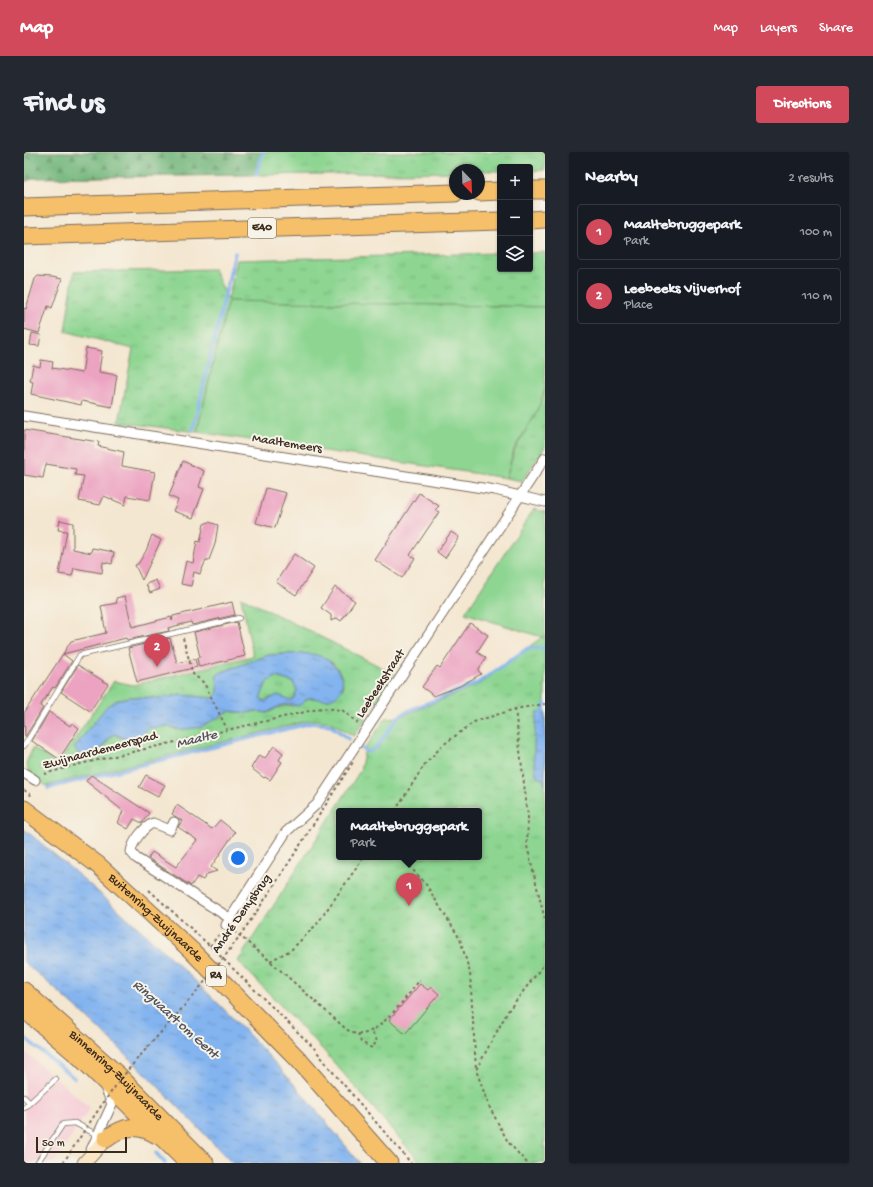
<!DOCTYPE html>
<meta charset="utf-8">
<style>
:root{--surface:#171b24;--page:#242831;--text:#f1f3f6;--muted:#9ea1a6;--line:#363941;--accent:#d1495b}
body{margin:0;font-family:"Gochi Hand",sans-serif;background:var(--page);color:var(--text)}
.controls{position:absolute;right:12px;top:12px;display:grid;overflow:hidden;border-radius:4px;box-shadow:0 1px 3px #0004}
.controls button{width:36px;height:36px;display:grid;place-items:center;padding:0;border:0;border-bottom:1px solid var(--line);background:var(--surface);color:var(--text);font:20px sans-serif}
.compass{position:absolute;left:425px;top:12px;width:36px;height:36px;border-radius:50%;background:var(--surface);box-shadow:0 1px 3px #0004;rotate:157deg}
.scale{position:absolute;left:12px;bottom:10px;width:91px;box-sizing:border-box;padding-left:4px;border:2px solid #3b2a1e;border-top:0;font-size:11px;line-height:14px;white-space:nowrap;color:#3b2a1e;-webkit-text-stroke:3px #f7f3e8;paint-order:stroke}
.you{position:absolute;left:214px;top:706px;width:14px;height:14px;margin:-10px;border:3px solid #fff;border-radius:50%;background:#1a73e8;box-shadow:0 0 0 6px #1a73e833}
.badge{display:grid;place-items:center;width:26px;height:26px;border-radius:50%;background:var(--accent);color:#fff;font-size:13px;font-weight:700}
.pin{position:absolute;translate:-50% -33px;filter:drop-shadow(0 1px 2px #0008)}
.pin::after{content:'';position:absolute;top:21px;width:14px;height:12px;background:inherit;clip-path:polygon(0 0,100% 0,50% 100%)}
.popup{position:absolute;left:312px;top:656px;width:146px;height:52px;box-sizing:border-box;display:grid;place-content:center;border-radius:4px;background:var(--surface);filter:drop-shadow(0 1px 3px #0005);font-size:13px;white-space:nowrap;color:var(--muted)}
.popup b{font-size:15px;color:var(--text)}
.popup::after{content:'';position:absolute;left:50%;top:100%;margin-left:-8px;border:8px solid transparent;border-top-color:var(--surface)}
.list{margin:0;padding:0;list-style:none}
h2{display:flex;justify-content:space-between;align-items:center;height:52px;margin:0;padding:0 16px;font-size:17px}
h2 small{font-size:13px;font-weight:400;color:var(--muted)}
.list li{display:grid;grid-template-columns:26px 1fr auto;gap:12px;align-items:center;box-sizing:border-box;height:56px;margin:0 8px 8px;padding:0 8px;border:1px solid var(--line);border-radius:4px}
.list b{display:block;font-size:15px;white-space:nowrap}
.list p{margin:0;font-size:13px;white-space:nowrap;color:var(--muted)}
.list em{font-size:13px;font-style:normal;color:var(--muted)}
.icon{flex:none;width:22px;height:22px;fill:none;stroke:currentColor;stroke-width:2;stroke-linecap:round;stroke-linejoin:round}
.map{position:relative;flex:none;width:521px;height:1011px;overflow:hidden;border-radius:4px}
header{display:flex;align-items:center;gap:24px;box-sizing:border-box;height:56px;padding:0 20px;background:var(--accent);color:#fff}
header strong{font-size:19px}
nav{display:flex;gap:22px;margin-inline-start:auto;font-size:14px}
.intro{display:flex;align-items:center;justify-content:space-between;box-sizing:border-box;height:96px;padding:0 24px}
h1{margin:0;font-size:28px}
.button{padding:10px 18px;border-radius:4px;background:var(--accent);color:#fff;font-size:14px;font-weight:700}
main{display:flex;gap:24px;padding:0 24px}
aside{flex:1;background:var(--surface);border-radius:4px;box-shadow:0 1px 3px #0004}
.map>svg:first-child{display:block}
.built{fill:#f6cfd7}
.grass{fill:url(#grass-tufts);stroke:#648058;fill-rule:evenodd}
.forest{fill:url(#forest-firs);stroke:#56704c}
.pitch{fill:#8dd591;stroke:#648058}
.water{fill:url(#water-ripples);stroke:#5f6f86;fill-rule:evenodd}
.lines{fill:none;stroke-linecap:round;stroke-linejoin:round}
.stream{stroke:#83b4ef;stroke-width:3.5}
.building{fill:#eca2c1}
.lane-casing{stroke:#7c6c5d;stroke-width:6}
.street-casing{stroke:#7c6c5d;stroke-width:11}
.secondary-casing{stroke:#7c6c5d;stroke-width:15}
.highway-casing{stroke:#7c6c5d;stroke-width:19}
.path{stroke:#7c6c5d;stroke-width:2;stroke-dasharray:3 3;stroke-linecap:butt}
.lane{stroke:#fff;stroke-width:4.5}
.street{stroke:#fff;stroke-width:9}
.secondary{stroke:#fbe6c4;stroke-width:13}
.highway{stroke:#f6c06b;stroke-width:17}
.path-bridge{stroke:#7c6c5d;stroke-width:2;stroke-dasharray:3 3;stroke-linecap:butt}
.labels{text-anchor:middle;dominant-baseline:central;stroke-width:4;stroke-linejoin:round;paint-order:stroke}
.shield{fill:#f7f3e8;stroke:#73665b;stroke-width:1}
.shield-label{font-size:12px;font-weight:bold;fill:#3b2a1e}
.street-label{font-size:13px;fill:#3b2a1e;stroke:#f7f3e8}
.water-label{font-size:14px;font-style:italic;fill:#51535d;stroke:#f7f3e8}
</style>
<header>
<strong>Map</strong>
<nav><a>Map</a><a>Layers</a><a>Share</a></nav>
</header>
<div class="intro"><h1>Find us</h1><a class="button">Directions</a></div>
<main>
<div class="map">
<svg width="521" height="1011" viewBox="0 0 521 1011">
<defs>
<pattern id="grass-tufts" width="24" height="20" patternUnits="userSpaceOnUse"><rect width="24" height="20" fill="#8dd591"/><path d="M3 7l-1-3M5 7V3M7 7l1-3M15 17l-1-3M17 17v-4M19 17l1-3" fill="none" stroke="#7bb77d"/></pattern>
<pattern id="forest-firs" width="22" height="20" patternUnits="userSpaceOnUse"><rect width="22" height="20" fill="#72b67b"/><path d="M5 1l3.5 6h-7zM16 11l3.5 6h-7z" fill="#5f9464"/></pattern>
<pattern id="water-ripples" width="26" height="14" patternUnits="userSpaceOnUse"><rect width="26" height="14" fill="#83b4ef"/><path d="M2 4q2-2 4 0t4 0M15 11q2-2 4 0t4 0" fill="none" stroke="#6c93c1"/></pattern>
</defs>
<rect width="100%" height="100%" fill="#f7f3e8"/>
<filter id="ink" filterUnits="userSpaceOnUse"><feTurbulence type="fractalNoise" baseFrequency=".025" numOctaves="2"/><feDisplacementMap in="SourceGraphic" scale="8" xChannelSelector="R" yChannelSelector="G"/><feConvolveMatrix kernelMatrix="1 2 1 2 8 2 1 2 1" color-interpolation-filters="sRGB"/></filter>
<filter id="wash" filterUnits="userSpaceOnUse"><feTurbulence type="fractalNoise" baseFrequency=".012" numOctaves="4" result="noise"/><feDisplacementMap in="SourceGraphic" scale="16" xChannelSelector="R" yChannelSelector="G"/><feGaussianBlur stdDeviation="0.9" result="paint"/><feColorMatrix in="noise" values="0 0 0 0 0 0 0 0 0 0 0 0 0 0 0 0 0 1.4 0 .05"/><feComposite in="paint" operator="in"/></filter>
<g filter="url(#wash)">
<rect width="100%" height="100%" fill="#f4e7d1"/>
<path class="built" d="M 0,899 L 66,956 L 30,1011 L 0,1011 Z"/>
<path class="grass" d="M 239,0 L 521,0 L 521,18 L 506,19 L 506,15 L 476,15 L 476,19 L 431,18 L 431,20 L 232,23 Z
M 521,100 L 521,155 L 204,149 L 173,280 L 95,270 L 109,197 L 41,179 L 50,120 L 190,117 L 204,148 L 213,108 L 476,101 L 476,117 L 506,117 L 506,101 Z
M 521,236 L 521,295 L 498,329 L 482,326 L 491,297 L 513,260 Z
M 217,445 L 371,522 L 330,584 L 306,570 L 288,568 L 22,634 L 4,618 L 2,611 L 9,596 L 33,613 L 90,529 L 109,533 L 229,504 ZM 259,502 C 285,503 318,500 319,536 C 309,549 301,546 287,546 C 282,546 274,551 269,554 C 258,551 253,557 243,561 C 231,557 219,563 206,559 L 153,578 C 144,572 133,575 124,576 L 119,583 L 95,585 L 90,582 L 87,584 L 76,600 C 62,602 61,608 51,595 L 77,564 L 106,545 L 135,546 L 157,543 L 189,546 L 194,542 L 198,520 L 245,503 Z
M 518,485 L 521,486 L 521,1011 L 397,1011 L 300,899 L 214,809 L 336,619 L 341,596 L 362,566 L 376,565 L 456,532 ZM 315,659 L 455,659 L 455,705 L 315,705 Z
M 252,525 L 269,530 L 273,538 L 270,546 L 267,548 L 248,545 L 241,549 L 236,546 L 243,530 Z"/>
<path class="forest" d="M 0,0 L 193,0 L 220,2 L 220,0 L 239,0 L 232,23 L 11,26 L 0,30 Z"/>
<path class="pitch" d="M 204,149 L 521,155 L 521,236 L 513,260 L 490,297 L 482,326 L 173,280 Z
M 510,357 L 521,360 L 521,486 L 441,461 Z"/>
<path class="water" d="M 259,502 C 271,502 285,500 296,504 C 314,510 331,539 306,547 C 298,549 291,545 284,546 L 275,554 L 264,552 L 255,554 L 243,561 L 233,559 L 222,561 L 206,559 L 177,575 L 157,578 L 143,574 L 124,576 L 116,586 L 107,589 L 90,582 C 77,588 81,609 56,603 L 50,596 L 83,554 L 93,548 L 106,545 L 135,546 L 157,543 L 189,546 C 197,541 194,532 192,524 L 198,520 L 245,503 ZM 252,525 L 269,530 L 273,538 L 270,546 L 267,548 L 254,543 L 241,549 L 236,546 L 243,530 Z
M 513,560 L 521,560 L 521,634 L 519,627 L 513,625 C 507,604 511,581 513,560 Z
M 0,677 C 94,755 187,838 268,930 C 291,956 313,984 336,1011 L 208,1011 C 142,941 74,872 0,810 Z"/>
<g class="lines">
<path class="stream" d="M 232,23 L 239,0
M 169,278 L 211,101
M 519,560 L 521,552
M 337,596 L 344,600 L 352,596 L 374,565 L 386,558 L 454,531 L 504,496 L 521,496
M 24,636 L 287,571 L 306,573 L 325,587
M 0,885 L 50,926
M 132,1001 L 141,1011"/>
</g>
<g id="blocks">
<path class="building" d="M 14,124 L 28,125 L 38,127 L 28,156 L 24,154 L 15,181 L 0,177 L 0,156 L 2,157 L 11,127 Z
M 8,181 L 17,183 L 15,194 L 6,193 Z
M 62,196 L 78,199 L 75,220 L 93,223 L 88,255 L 58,249 L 57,253 L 7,242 L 9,230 L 6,229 L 9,213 L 16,215 L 17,208 L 29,210 L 28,216 L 58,221 Z
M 0,278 L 75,290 L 74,294 L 100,300 L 98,314 L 131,320 L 126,348 L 103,344 L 101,353 L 80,344 L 76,353 L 55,349 L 60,324 L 51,323 L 52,317 L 22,312 L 19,326 L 0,323 Z
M 159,309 L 180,319 L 175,335 L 180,337 L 169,366 L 149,359 L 154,348 L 145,344 Z
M 242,336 L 262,341 L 251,376 L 232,371 Z
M 395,341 L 415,354 L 411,358 L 415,360 L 386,403 L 391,406 L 378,426 L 351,408 Z
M 36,368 L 49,371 L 49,397 L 67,401 L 68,396 L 90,400 L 88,412 L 79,410 L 78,421 L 50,416 L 48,424 L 35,422 L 43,379 L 34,378 Z
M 185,370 L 194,373 L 191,392 L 185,408 L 182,408 L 176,422 L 170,420 L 167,434 L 157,432 L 162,409 L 169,411 L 173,389 L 176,390 L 180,372 Z
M 427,380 L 435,385 L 421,406 L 413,400 Z
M 128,383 L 137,388 L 118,428 L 111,413 L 114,412 L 122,399 Z
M 270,402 L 290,416 L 272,443 L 252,430 Z
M 132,428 L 136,437 L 126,441 L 122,432 Z
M 311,435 L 331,449 L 317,469 L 313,466 L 307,469 L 307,463 L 297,456 Z
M 101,444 L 108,475 L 147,465 L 148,469 L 149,464 L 208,450 L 211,463 L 168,473 L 167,470 L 144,476 L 145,479 L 103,488 L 102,486 L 39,502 L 47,489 L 82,481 L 77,454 L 93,451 L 92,446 Z
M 213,470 L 221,504 L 175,515 L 173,506 L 176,505 L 170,480 Z
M 446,471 L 464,483 L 453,500 L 462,506 L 454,518 L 457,522 L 436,534 L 410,544 L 398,535 L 413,514 L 416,516 Z
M 146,486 L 153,511 L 171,507 L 173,515 L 113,530 L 104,496 Z
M 39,502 L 48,509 L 31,536 L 29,535 L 16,554 L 19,556 L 1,585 L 0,561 Z
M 54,513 L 84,532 L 66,559 L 37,540 Z
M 25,560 L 46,574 L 48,571 L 55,576 L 35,607 L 8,589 Z
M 250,594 L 259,601 L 255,608 L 258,610 L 246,628 L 241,625 L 240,626 L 227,616 L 235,603 L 241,606 Z
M 67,623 L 125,661 L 118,671 L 110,667 L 104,677 L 94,671 L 99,659 L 62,629 Z
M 122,623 L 141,633 L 134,645 L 115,635 Z
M 153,653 L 188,677 L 196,668 L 211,680 L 187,715 L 193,719 L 183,722 L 179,728 L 173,725 L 167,734 L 124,706 L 128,700 L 152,715 L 173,688 L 154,675 L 158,669 L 148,662 Z
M 396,832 L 404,838 L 407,835 L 415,842 L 381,882 L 365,868 Z"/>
</g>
</g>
<g filter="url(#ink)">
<use href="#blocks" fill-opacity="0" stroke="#7c6c5d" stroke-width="1"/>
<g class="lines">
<defs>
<path id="lane" d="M 0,594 L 56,503 L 215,466
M 0,945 L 6,951
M 0,956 L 32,927
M 13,1011 L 39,972 L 51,971 L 75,984"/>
<path id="street" d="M 0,264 L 471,338 L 521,350
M 0,621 L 11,628
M 150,670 L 146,678 L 129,671 C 120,675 108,690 107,700 L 112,706 L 207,767
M 202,773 L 262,680 L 293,652 L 521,306
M 66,1000 L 88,952 L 81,935"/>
<path id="secondary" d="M 60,1011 L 82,987"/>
<g id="highway">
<path d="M 506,38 L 521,38"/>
<path d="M 455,40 L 476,39"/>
<path d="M 0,55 L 431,41"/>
<path d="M 506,68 L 521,67"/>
<path d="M 0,84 L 476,69"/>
<path id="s1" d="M 0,657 L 74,713 L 167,798 L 273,906 L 365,1011"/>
<path id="s2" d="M 0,839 L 94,923 L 181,1011"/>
<path d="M 0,857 L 56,905 L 164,1011"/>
<path d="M 82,987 C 100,974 113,971 133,983"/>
</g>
</defs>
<use href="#lane" class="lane-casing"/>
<use href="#street" class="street-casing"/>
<use href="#secondary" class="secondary-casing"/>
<use href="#highway" class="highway-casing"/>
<path class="path" d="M 159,486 L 169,522 L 180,531 L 203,577
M 491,557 L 504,665 L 503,694 L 521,768
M 20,622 L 52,613 L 298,556 L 318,558 L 334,571
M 0,638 L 8,644
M 371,659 L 401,612 L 419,593 L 450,570 L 491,557 L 521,552
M 377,705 L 401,731 L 436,787 L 446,821 L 452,917
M 125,738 L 186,794 L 290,896 L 308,919 L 387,1011
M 210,779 L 246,809 L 322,877 C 325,879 330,882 333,882 C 355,885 383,843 396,828
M 186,794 L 196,781
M 246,809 L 267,798 L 293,772 L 340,705
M 334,882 L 337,890 L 348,896 L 353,889 L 348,880
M 503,1011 L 484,990 L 465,954 L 452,918 L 484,859 L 521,811"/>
<use href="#lane" class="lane"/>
<use href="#street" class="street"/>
<use href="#secondary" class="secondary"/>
<use href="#highway" class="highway"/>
<path class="path-bridge" d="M 39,1011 C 63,975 86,938 115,905 C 144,872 174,840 201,804 C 247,742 287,675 329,610"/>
</g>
</g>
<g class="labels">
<g class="shield">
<rect x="224" y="66" width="28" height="20" rx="3"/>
<rect x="182" y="814" width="20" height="20" rx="3"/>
</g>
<g class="shield-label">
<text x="238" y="76">E40</text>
<text x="192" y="824">R4</text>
</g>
<g class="street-label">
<text transform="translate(263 292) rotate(9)">Maaltemeers</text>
<text transform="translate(357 532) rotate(-57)">Leebeekstraat</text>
<text transform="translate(76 599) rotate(-15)">Zwijnaardemeerspad</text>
<text transform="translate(218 762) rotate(-55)">André Denysbrug</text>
<text stroke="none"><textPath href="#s1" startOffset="171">Buitenring-Zwijnaarde</textPath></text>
<text stroke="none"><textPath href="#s2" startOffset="125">Binnenring-Zwijnaarde</textPath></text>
</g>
<g class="water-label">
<text transform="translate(173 588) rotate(-14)">Maalte</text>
<text transform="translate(151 868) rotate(42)">Ringvaart om Gent</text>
</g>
</g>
</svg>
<div class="controls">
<button>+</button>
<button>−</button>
<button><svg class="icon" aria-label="layers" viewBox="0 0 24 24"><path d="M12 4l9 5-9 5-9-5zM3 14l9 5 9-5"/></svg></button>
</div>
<svg class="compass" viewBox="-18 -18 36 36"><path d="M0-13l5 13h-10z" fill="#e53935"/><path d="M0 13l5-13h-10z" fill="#9ea1a6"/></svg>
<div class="scale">50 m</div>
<div class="you"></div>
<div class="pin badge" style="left:385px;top:754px">1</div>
<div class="popup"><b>Maaltebruggepark</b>Park</div>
<div class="pin badge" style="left:133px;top:515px">2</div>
</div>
<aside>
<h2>Nearby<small>2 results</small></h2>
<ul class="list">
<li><span class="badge">1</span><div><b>Maaltebruggepark</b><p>Park</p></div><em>100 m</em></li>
<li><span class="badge">2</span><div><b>Leebeeks Vijverhof</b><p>Place</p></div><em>110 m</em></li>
</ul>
</aside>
</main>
